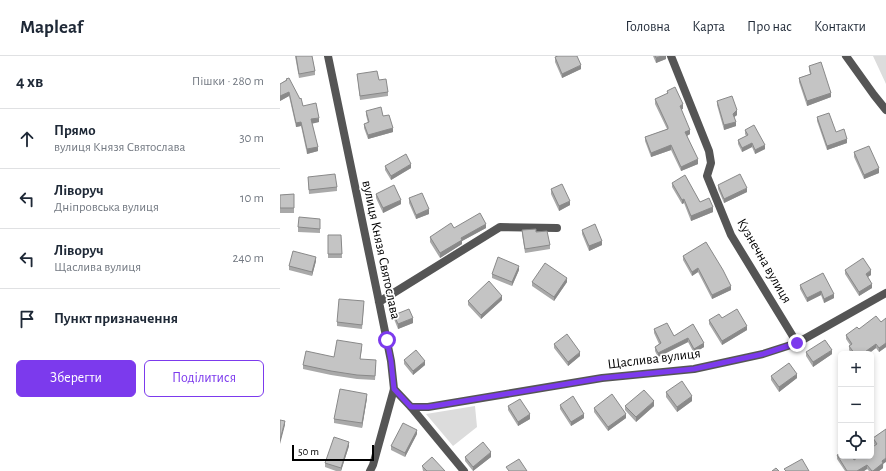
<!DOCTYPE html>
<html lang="uk">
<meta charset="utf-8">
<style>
:root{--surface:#fff;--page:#f6f6f7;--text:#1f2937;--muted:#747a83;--line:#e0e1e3;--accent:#7c3aed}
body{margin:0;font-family:"Alegreya Sans",sans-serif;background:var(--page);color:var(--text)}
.controls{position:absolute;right:12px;bottom:12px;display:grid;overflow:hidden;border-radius:6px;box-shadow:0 2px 6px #0003}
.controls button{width:36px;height:36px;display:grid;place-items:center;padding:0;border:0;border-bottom:1px solid var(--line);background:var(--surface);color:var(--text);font:20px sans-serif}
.scale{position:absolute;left:12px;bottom:10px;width:82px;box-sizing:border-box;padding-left:4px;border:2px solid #000;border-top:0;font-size:11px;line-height:14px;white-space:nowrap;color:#000;-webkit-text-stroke:3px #fff;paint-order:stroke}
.stop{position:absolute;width:12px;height:12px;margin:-9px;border:3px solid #7c3aed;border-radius:50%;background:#fff}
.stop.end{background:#7c3aed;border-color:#fff;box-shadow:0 1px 4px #0008}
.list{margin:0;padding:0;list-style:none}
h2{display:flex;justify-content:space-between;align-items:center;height:52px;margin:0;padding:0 16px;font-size:17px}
h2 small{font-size:13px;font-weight:400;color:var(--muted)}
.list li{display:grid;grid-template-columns:26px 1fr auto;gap:12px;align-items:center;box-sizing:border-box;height:60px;padding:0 16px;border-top:1px solid var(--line)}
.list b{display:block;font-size:15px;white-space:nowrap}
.list p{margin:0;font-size:13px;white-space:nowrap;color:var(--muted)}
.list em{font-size:13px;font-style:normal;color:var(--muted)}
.actions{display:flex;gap:8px;padding:12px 16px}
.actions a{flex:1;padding:9px 0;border:1px solid var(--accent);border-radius:6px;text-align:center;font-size:14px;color:var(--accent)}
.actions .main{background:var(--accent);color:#fff}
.icon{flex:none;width:22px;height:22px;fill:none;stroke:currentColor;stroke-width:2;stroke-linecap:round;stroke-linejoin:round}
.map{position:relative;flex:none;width:606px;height:415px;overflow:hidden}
header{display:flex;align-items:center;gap:24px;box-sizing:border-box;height:56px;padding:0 20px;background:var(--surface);border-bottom:1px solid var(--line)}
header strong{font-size:19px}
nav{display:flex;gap:22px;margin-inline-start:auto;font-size:14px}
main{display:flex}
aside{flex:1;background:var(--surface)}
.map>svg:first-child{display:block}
.green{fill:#dcdcdc}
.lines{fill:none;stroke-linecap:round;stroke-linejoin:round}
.street{stroke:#555;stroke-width:8}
.wall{fill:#a9a9a9}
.shaded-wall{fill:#898989}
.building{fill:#c4c4c4;stroke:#898989}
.route{stroke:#7c3aed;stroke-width:5}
.labels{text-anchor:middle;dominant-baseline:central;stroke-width:3.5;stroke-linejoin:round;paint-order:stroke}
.street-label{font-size:14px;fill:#000;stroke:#fff}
</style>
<header>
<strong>Mapleaf</strong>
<nav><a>Головна</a><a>Карта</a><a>Про нас</a><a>Контакти</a></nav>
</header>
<main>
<aside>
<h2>4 хв<small>Пішки · 280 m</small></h2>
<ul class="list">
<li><svg class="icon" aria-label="ahead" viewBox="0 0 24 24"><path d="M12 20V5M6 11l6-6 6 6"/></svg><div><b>Прямо</b><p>вулиця Князя Святослава</p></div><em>30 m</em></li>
<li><svg class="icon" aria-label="left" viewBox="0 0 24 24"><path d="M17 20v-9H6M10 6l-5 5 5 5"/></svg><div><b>Ліворуч</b><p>Дніпровська вулиця</p></div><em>10 m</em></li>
<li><svg class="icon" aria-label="left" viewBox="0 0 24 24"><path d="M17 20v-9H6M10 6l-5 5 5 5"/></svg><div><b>Ліворуч</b><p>Щаслива вулиця</p></div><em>240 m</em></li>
<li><svg class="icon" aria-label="arrive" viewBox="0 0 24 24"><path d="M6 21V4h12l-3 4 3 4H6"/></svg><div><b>Пункт призначення</b></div></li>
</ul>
<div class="actions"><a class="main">Зберегти</a><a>Поділитися</a></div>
</aside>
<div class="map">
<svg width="606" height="415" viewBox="0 0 606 415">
<rect width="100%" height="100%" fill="#fff"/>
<path class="green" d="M 593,0 L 606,0 L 606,28 Z
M 195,350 L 197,371 L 173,390 L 146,358 Z"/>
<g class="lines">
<path class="street" d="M 48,0 L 97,236 L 111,305 L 114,333 L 93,409 L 90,415
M 391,0 L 429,95 L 431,107 L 427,120 L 451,179 L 517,287
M 566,0 L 594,39 L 606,54
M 99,246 L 220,171 L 277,172
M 114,333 L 131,351 L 184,415
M 131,351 L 148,351 L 322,322 L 414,313 L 483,298 L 517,287 L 606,237"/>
</g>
<path class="wall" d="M 15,0 L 32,0 L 35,15 L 35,19 L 19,22 Z
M 373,0 L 386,0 L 386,3 L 376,7 Z
M 275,1 L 301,13 L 282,22 L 275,6 Z
M 529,10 L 551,41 L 527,50 L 519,26 L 519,22 L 530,18 L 529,14 Z
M 77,18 L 99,24 L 108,36 L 108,40 L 80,44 Z
M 6,23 L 23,50 L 39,66 L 32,67 L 38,95 L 27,98 L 21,70 L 16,71 L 9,40 L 0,45 L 0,28 L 6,24 Z
M 387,35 L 403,53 L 401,53 L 410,78 L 407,80 L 418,108 L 401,115 L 391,94 L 371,101 L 365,85 L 365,81 L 387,73 L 375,48 L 375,43 L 387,38 Z
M 437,45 L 457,59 L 454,61 L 456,70 L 444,74 L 437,49 Z
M 86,55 L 113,76 L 88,83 L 84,72 L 84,68 L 88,67 L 86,59 Z
M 537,61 L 556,76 L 567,87 L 547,94 L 537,65 Z
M 465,74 L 485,93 L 475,98 L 472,91 L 462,96 L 458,88 L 458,84 L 466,80 L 465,78 Z
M 574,96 L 599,117 L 584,123 L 574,101 Z
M 105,110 L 131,112 L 111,124 L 105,114 Z
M 28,121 L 57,131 L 57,135 L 29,138 Z
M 392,127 L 420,146 L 433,156 L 411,165 L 404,147 L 402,148 L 392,131 Z
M 438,129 L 467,136 L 444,147 L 438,133 Z
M 271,133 L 290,149 L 279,155 L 271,138 Z
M 14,138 L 14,157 L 0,157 L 0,139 Z
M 96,138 L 121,148 L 103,157 L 96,142 Z
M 129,142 L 149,158 L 136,163 L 129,147 Z
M 40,167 L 40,177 L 18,176 L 18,171 Z
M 174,172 L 206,172 L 182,185 L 182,188 L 160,202 L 150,186 L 150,181 Z
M 242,174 L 256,176 L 270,189 L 270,193 L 245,197 L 242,178 Z
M 302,174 L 322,189 L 309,195 L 302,178 Z
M 48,179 L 61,179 L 62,202 L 48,202 Z
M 403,200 L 451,234 L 432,243 L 418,216 L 412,220 L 403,204 Z
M 36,205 L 32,220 L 9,214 L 9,210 Z
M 239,214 L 232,230 L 212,222 L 212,218 Z
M 565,214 L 591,219 L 588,221 L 592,232 L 579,240 L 565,218 Z
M 543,217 L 554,242 L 544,247 L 541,239 L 527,246 L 520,233 L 520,229 Z
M 252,226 L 287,226 L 274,245 L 252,230 Z
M 222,244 L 201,263 L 188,249 L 188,245 Z
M 84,249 L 82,273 L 57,270 L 57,266 Z
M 114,259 L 133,267 L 118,273 L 114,263 Z
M 606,262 L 606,291 L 599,296 L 596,292 L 588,298 L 572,298 L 569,294 L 569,290 L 570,289 L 566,283 L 566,279 L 579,273 L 601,266 Z
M 429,264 L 467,274 L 442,289 L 429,268 Z
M 413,268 L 424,291 L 414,297 L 408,286 L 378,301 L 375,295 L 375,291 L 379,288 L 374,277 L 374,273 L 394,280 Z
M 274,288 L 300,300 L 288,310 L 274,292 Z
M 82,293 L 80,303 L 96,309 L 95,324 L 77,323 L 51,319 L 23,313 L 23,309 L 54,301 Z
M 526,296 L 552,298 L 533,311 L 526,300 Z
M 124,304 L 145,309 L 133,319 L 124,308 Z
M 491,320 L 517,322 L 499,336 L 491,324 Z
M 386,336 L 412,345 L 397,356 L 386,341 Z
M 87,342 L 82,372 L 54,367 L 54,363 Z
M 280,349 L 304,362 L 291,370 L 280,353 Z
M 228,350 L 250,363 L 238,370 L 228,354 Z
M 345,350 L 374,350 L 356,366 L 345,354 Z
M 314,352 L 346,362 L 328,375 L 314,356 Z
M 606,373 L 603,412 L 599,415 L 589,415 L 587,413 L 584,415 L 565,415 L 557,403 L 557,399 L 574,404 L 595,390 L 593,386 L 593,382 Z
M 137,378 L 125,401 L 111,394 L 111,390 Z
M 69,390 L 61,415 L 56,415 L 45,411 L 45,407 Z
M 185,401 L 211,401 L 193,415 L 185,405 Z
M 142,410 L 165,415 L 143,415 Z"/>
<path class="shaded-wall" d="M 382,0 L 386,0 L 386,3 L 376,7 L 376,2 Z
M 301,9 L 301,13 L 282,22 L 282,18 Z
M 9,36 L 9,40 L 0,45 L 0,40 Z
M 551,37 L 551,41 L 527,50 L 527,45 Z
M 403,48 L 403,53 L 400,54 L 400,50 Z
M 457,54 L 457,59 L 453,62 L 453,58 Z
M 39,62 L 39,66 L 31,68 L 31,63 Z
M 21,66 L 21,70 L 16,71 L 16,67 Z
M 456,66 L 456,70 L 444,74 L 444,69 Z
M 113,72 L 113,76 L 88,83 L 88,79 Z
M 410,74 L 410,78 L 405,81 L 405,76 Z
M 567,83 L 567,87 L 547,94 L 547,90 Z
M 472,87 L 472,91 L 462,96 L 462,92 Z
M 391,89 L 391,94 L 371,101 L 371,97 Z
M 485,89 L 485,93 L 475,98 L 475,94 Z
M 38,91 L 38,95 L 27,98 L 27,93 Z
M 418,103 L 418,108 L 401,115 L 401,111 Z
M 131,108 L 131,112 L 111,124 L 111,120 Z
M 599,112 L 599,117 L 584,123 L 584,119 Z
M 467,132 L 467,136 L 444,147 L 444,143 Z
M 404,143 L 404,147 L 402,148 L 402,144 Z
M 121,144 L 121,148 L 103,157 L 103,152 Z
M 290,145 L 290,149 L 279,155 L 279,150 Z
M 433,151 L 433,156 L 411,165 L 411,160 Z
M 149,153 L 149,158 L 136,163 L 136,159 Z
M 206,168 L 206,172 L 182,185 L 182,188 L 160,202 L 160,197 L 181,182 Z
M 322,185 L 322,189 L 309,195 L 309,190 Z
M 36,201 L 36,205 L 32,220 L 32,216 Z
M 239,210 L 239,214 L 232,230 L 232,226 Z
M 418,212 L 418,216 L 412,220 L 412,216 Z
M 591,214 L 591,219 L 586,222 L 586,218 Z
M 287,222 L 287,226 L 274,245 L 274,241 Z
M 592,228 L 592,232 L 579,240 L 579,236 Z
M 451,230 L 451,234 L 432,243 L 432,239 Z
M 541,235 L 541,239 L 527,246 L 527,242 Z
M 554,238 L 554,242 L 544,247 L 544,243 Z
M 222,240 L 222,244 L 201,263 L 201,259 Z
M 133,262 L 133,267 L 118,273 L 118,268 Z
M 467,270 L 467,274 L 442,289 L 442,285 Z
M 408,282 L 408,286 L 378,301 L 378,297 Z
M 424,287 L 424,291 L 414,297 L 414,293 Z
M 606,287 L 606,291 L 599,296 L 599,292 Z
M 596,288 L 596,292 L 588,298 L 582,298 Z
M 552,294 L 552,298 L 533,311 L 533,306 Z
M 300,296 L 300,300 L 288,310 L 288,306 Z
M 145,305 L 145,309 L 133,319 L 133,315 Z
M 517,318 L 517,322 L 499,336 L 499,331 Z
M 87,338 L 87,342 L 82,372 L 82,367 Z
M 412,340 L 412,345 L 397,356 L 397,351 Z
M 374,345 L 374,350 L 356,366 L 356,361 Z
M 250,358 L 250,363 L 238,370 L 238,366 Z
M 304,358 L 304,362 L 291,370 L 291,366 Z
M 346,358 L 346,362 L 328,375 L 328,371 Z
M 5,365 L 5,369 L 0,388 L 0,384 Z
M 137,374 L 137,378 L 125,401 L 125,397 Z
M 69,386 L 69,390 L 61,415 L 61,412 Z
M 211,396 L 211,401 L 193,415 L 193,411 Z
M 606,402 L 606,406 L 603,408 L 603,412 L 599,415 L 593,415 L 602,405 Z
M 587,409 L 587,413 L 584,415 L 577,415 Z"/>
<path class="building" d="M 16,0 L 32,0 L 35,15 L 19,18 Z
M 278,0 L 297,0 L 301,9 L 282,18 L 275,1 Z
M 375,0 L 382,0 L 376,2 Z
M 541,6 L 551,37 L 527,45 L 519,22 L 531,18 L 529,10 Z
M 97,15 L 99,24 L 106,23 L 108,36 L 80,40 L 77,18 Z
M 9,22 L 20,43 L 21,42 L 23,50 L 36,47 L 39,62 L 31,63 L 38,91 L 27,93 L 21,66 L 16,67 L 9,36 L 0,40 L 0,28 L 7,24 L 6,23 Z
M 395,31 L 403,48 L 400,50 L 410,74 L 405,76 L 418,103 L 401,111 L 391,89 L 371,97 L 365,81 L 388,73 L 388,71 L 375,43 L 388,37 L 387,35 Z
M 452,40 L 457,54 L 453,58 L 456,66 L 444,69 L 437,45 Z
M 101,51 L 103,60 L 109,59 L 113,72 L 88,79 L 84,68 L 89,66 L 86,55 Z
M 549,57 L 556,76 L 564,73 L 567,83 L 547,90 L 537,61 Z
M 474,69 L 485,89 L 475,94 L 472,87 L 462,92 L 458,84 L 468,79 L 465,74 Z
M 589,90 L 599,112 L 584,119 L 574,96 Z
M 126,98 L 131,108 L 111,120 L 105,110 Z
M 55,118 L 57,131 L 29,134 L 28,121 Z
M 460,118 L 467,132 L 444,143 L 438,129 Z
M 405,119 L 420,146 L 429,142 L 433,151 L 411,160 L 404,143 L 402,144 L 392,127 Z
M 282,128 L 290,145 L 279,150 L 271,133 Z
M 114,129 L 121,144 L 103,152 L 96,138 Z
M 142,137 L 149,153 L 136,159 L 129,142 Z
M 14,138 L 14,152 L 0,152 L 0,139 Z
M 200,157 L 206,168 L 181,182 L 182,184 L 160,197 L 150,181 L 171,167 L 174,172 Z
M 19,161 L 40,163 L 40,173 L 18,171 Z
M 315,168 L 322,185 L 309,190 L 302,174 Z
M 256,173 L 256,176 L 267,175 L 270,189 L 245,193 L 242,174 Z
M 48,179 L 61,179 L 62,198 L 48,198 Z
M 426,186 L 443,214 L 451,230 L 432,239 L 418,212 L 412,216 L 403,200 Z
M 13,195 L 36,201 L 32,216 L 9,210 Z
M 218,201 L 239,210 L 232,226 L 212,218 Z
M 583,202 L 591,214 L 586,218 L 592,228 L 579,236 L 565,214 Z
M 265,207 L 287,222 L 274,241 L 252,226 Z
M 543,217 L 554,238 L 544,243 L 541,235 L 527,242 L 520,229 Z
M 209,225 L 222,240 L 201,259 L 188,245 Z
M 59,243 L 84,245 L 82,269 L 57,266 Z
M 129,253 L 133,262 L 118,268 L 114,259 Z
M 457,253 L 467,270 L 442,285 L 429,264 L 439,258 L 442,262 Z
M 596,260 L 601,266 L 606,262 L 606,287 L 599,292 L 596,288 L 582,298 L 575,298 L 569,290 L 572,288 L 566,279 L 577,271 L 579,273 Z
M 387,267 L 394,280 L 413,268 L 424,287 L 414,293 L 408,282 L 378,297 L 375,291 L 381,287 L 374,273 Z
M 287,278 L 300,296 L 288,306 L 274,288 Z
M 57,284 L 82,288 L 80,303 L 96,304 L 95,320 L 77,319 L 51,315 L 23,309 L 26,295 L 54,301 Z
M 545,284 L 552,294 L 533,306 L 526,296 Z
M 136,294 L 145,305 L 133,315 L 124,304 Z
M 509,307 L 517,318 L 499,331 L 491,320 Z
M 402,325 L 412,340 L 397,351 L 386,336 Z
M 60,333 L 87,338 L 82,367 L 54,363 Z
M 364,334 L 374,345 L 356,361 L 345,350 Z
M 332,338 L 346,358 L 328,371 L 314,352 Z
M 293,340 L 304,358 L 291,366 L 280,349 Z
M 240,343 L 250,358 L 238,366 L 228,350 Z
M 0,364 L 5,365 L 0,384 Z
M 123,367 L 137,374 L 125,397 L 111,390 Z
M 606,373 L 606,402 L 602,405 L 603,407 L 593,415 L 592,415 L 587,409 L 577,415 L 567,415 L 557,399 L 561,397 L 561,400 L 572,400 L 574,404 L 580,400 L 591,400 L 591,392 L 597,388 L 593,382 Z
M 54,381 L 69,386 L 61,412 L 45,407 Z
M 203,386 L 211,396 L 193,411 L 185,401 Z
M 152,401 L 165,415 L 147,415 L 142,410 Z
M 239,403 L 247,415 L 229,415 L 226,411 Z
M 522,403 L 529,415 L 506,415 L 504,413 Z
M 496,412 L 499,415 L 492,415 Z"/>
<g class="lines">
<path class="route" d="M 107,284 L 111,305 L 114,333 L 131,351 L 148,351 L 322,322 L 414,313 L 483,298 L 517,287"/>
</g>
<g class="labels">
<g class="street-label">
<text transform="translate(101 194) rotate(78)">вулиця Князя Святослава</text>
<text transform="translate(484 205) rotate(60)">Кузнечна вулиця</text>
<text transform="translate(374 303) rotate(-7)">Щаслива вулиця</text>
</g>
</g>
</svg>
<div class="controls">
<button>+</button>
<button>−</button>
<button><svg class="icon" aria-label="locate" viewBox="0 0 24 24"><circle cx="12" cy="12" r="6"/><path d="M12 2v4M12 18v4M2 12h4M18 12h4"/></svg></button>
</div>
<div class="scale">50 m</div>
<div class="stop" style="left:107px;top:284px"></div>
<div class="stop end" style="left:517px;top:287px"></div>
</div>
</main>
